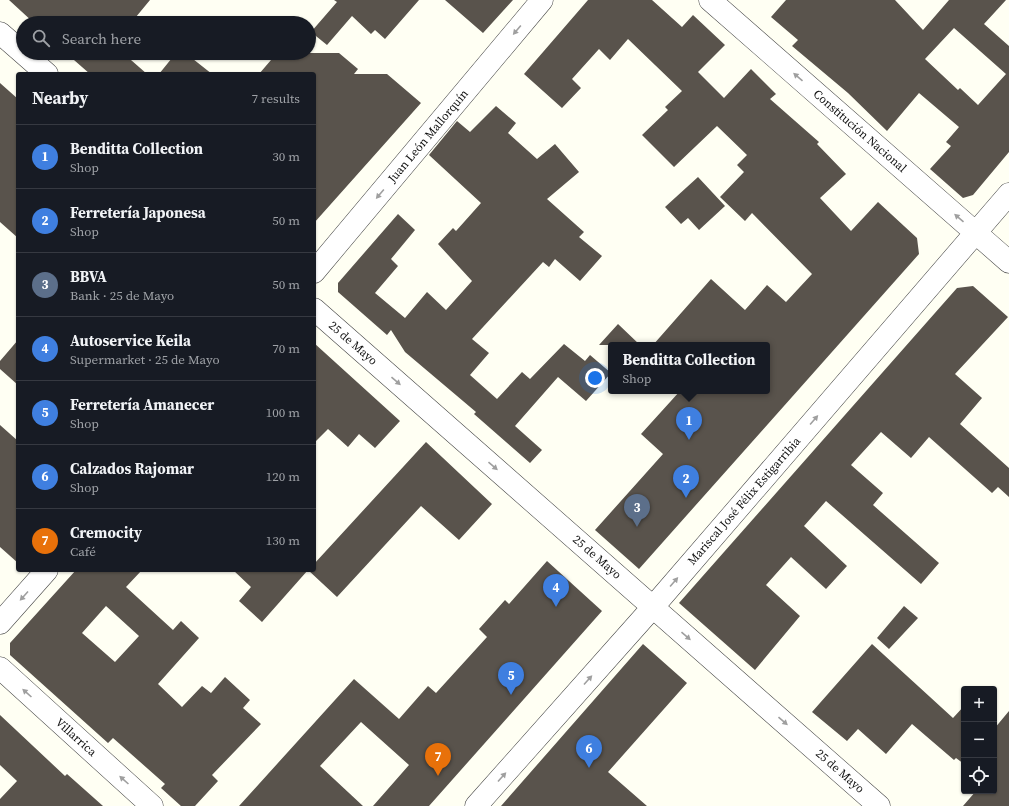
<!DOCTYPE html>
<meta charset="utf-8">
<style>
:root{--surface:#171b24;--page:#20242c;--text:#f1f3f6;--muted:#9ea1a6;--line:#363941;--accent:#2563eb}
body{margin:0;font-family:"Source Serif 4",serif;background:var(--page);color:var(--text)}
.controls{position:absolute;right:12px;bottom:12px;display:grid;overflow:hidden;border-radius:4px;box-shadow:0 1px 3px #0004}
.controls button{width:36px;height:36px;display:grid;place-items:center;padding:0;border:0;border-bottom:1px solid var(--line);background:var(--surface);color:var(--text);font:20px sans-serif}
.you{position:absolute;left:595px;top:378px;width:14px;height:14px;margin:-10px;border:3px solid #fff;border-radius:50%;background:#1a73e8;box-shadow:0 0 0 6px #1a73e833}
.badge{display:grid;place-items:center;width:26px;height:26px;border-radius:50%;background:var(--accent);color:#fff;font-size:13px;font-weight:700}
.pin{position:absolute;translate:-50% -33px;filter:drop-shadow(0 1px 2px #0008)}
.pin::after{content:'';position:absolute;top:21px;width:14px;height:12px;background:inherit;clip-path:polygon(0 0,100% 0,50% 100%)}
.popup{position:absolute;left:608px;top:342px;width:162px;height:52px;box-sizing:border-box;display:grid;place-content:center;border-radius:4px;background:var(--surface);filter:drop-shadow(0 1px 3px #0005);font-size:13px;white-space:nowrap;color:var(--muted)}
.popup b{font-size:15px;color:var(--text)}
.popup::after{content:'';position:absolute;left:50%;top:100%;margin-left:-8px;border:8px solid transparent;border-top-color:var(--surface)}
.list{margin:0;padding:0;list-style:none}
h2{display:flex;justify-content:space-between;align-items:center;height:52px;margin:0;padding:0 16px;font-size:17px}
h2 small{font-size:13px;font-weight:400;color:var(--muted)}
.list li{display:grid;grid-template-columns:26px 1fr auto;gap:12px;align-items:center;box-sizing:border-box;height:64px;padding:0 16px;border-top:1px solid var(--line)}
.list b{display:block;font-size:15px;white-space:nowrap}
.list p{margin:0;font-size:13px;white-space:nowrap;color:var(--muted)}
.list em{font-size:13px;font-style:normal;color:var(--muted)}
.icon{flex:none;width:22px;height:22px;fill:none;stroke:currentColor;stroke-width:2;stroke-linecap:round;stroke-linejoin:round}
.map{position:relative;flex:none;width:1009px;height:806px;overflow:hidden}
.search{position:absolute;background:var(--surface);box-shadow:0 1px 3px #0004;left:16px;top:16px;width:300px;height:44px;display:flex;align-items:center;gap:10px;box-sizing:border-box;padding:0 14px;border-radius:22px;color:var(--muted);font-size:15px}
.panel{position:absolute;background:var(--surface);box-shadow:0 1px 3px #0004;left:16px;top:72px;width:300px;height:500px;border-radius:4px}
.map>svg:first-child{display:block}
.building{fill:#59534c;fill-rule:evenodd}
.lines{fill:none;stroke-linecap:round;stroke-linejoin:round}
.minor-casing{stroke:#434343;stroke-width:23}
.minor{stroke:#fff;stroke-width:22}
.oneway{fill:#9f9f9f}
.labels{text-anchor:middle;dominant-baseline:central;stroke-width:4;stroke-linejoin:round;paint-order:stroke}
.street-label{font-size:12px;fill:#101010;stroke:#fff}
</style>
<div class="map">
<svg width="1009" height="806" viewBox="0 0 1009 806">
<rect width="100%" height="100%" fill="#fffff3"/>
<path class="building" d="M 9,0 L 150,0 L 131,23 L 34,23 Z
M 334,0 L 419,0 L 385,39 L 375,30 L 371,34 L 352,16 L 327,45 L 311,32 L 337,2 Z
M 445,0 L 513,0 L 483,33 Z
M 588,0 L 652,0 L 682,27 L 693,15 L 725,45 L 698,72 L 724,98 L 751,69 L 776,94 L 770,99 L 819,142 L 817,144 L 846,174 L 820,198 L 851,231 L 878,202 L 917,238 L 919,254 L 639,569 L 595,530 L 663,454 L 641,434 L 680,391 L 767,391 L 767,345 L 653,345 L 711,279 L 745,310 L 767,285 L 786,302 L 812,274 L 752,213 L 745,221 L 720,197 L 744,172 L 737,165 L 747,155 L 717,126 L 674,167 L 642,135 L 668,110 L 665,107 L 682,91 L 628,39 L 610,60 L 599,49 L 572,79 L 581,88 L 562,108 L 524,74 Z
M 786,0 L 895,0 L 923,30 L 949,0 L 1006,0 L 984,24 L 1009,46 L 1009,152 L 973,195 L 963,198 L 930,169 L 951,146 L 946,142 L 959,127 L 919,93 L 887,131 L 848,93 L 792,46 L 798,40 L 771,17 ZM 954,28 L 1006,74 L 978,105 L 960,88 L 958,90 L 925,59 Z
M 66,53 L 123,53 L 147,74 L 90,74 Z
M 176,53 L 198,53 L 193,59 L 212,74 L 159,74 Z
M 277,53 L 339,53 L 358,69 L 354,74 L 387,74 L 421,103 L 314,223 L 314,74 L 259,74 Z
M 0,83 L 18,99 L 18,238 L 0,222 Z
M 496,106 L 516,123 L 508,133 L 537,159 L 555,144 L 579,172 L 547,199 L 584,232 L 579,237 L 602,256 L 580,281 L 555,259 L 549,267 L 543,262 L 472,339 L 489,353 L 470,375 L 497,399 L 522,372 L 530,379 L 564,344 L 585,361 L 590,355 L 611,373 L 586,401 L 558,377 L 515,426 L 542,450 L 530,463 L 474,414 L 476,412 L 405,352 L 391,330 L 387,335 L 338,292 L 338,283 L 398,214 L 415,230 L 391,259 L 398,266 L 375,293 L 405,318 L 427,292 L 446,310 L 472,281 L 438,244 L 453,228 L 456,231 L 481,203 L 429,155 L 457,121 L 470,132 Z
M 698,177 L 725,206 L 699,230 L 688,218 L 681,224 L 665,207 Z
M 973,286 L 1008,317 L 955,374 L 982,398 L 960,424 L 1009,468 L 1009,497 L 998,487 L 992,493 L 929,437 L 911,458 L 881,432 L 851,465 L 883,493 L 873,505 L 939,563 L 921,584 L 826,501 L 804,526 L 847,566 L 826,589 L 791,557 L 766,585 L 800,616 L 755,670 L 679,603 L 957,288 Z
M 618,324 L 640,345 L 599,345 Z
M 18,340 L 18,385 L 0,369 L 0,361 Z
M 314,343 L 400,421 L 375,448 L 359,434 L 348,447 L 328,429 L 314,443 Z
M 0,425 L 18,441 L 18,563 L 0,547 Z
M 426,442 L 492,504 L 459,540 L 421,506 L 337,597 L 308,570 L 262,622 L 239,601 L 251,587 L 233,570 L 314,570 L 314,564 Z
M 547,561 L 602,611 L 429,806 L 373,806 L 409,765 L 361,722 L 320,766 L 363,806 L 239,806 L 354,679 L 399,719 L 428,686 L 436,693 L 487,637 L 479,629 L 505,600 L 509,604 Z
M 76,570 L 142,570 L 126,587 L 173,630 L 181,621 L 199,638 L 158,684 L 182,707 L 202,686 L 211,693 L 225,677 L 250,700 L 243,708 L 261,724 L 212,775 L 218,781 L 195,806 L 181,806 L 161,788 L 165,784 L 113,738 L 108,743 L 10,655 L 10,643 ZM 106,606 L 139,636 L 115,662 L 82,633 Z
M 904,606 L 918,618 L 889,649 L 877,638 Z
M 643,644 L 687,683 L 608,772 L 647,806 L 501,806 Z
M 872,644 L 953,718 L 964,706 L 964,764 L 956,758 L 954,760 L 912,724 L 886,754 L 858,729 L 847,741 L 812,712 Z
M 1009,711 L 1009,806 L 963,806 L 976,791 L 994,791 L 994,729 Z
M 0,715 L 65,776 L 67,774 L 103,806 L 0,806 L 0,799 L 17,781 L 0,765 Z"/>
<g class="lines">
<defs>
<path id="minor" d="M 710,0 L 1009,262
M 0,33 L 23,53
M 23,53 L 47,74
M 314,272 L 542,0
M 314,309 L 879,806
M 0,623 L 47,570
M 0,668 L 152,806
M 476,806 L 653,607 L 1009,194"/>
</defs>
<use href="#minor" class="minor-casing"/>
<use href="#minor" class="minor"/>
</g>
<defs><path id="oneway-solid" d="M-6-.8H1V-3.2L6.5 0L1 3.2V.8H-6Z"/></defs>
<g class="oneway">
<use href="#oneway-solid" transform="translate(517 30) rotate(130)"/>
<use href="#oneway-solid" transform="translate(798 77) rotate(-139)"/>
<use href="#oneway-solid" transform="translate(380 194) rotate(130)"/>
<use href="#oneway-solid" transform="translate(959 218) rotate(-139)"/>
<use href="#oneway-solid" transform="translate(396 381) rotate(41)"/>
<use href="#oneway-solid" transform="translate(814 420) rotate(-49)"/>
<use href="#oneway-solid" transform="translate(493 466) rotate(41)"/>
<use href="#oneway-solid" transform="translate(674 582) rotate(-49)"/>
<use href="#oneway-solid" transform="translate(24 596) rotate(132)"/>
<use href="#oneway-solid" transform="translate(686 636) rotate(41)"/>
<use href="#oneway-solid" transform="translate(588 680) rotate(-48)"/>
<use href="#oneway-solid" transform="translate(27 693) rotate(-138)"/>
<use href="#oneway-solid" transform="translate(783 721) rotate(41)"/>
<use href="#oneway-solid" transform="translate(502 777) rotate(-48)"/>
<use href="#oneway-solid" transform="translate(124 780) rotate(-138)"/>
</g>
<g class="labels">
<g class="street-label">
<text transform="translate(860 131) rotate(41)">Constitución Nacional</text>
<text transform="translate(428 136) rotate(-50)">Juan León Mallorquín</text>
<text transform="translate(353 343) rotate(41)">25 de Mayo</text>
<text transform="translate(744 501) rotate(-49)">Mariscal José Félix Estigarribia</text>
<text transform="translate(597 557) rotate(41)">25 de Mayo</text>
<text transform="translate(76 737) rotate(42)">Villarrica</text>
<text transform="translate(840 771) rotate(41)">25 de Mayo</text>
</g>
</g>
</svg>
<div class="controls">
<button>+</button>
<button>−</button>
<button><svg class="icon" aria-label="locate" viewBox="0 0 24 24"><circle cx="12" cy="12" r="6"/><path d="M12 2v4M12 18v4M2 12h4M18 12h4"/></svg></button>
</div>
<div class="you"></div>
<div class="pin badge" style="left:689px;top:440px;background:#3f7fe0">1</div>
<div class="popup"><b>Benditta Collection</b>Shop</div>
<div class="pin badge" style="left:686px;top:498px;background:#3f7fe0">2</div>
<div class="pin badge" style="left:637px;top:527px;background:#5c6f8a">3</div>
<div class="pin badge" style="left:556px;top:607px;background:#3f7fe0">4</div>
<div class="pin badge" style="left:511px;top:695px;background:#3f7fe0">5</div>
<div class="pin badge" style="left:589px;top:768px;background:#3f7fe0">6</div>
<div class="pin badge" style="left:438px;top:776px;background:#e8710a">7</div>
<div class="search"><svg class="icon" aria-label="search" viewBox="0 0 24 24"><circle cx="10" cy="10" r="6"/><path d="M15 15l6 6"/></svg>Search here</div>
<section class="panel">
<h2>Nearby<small>7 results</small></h2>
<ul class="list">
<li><span class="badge" style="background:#3f7fe0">1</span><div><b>Benditta Collection</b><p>Shop</p></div><em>30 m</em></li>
<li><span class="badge" style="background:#3f7fe0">2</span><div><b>Ferretería Japonesa</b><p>Shop</p></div><em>50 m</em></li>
<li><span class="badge" style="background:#5c6f8a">3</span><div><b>BBVA</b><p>Bank · 25 de Mayo</p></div><em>50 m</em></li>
<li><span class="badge" style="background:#3f7fe0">4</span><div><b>Autoservice Keila</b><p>Supermarket · 25 de Mayo</p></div><em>70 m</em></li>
<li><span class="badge" style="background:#3f7fe0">5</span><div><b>Ferretería Amanecer</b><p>Shop</p></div><em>100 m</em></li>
<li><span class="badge" style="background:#3f7fe0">6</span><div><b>Calzados Rajomar</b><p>Shop</p></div><em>120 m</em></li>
<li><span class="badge" style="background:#e8710a">7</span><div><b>Cremocity</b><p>Café</p></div><em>130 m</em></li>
</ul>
</section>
</div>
